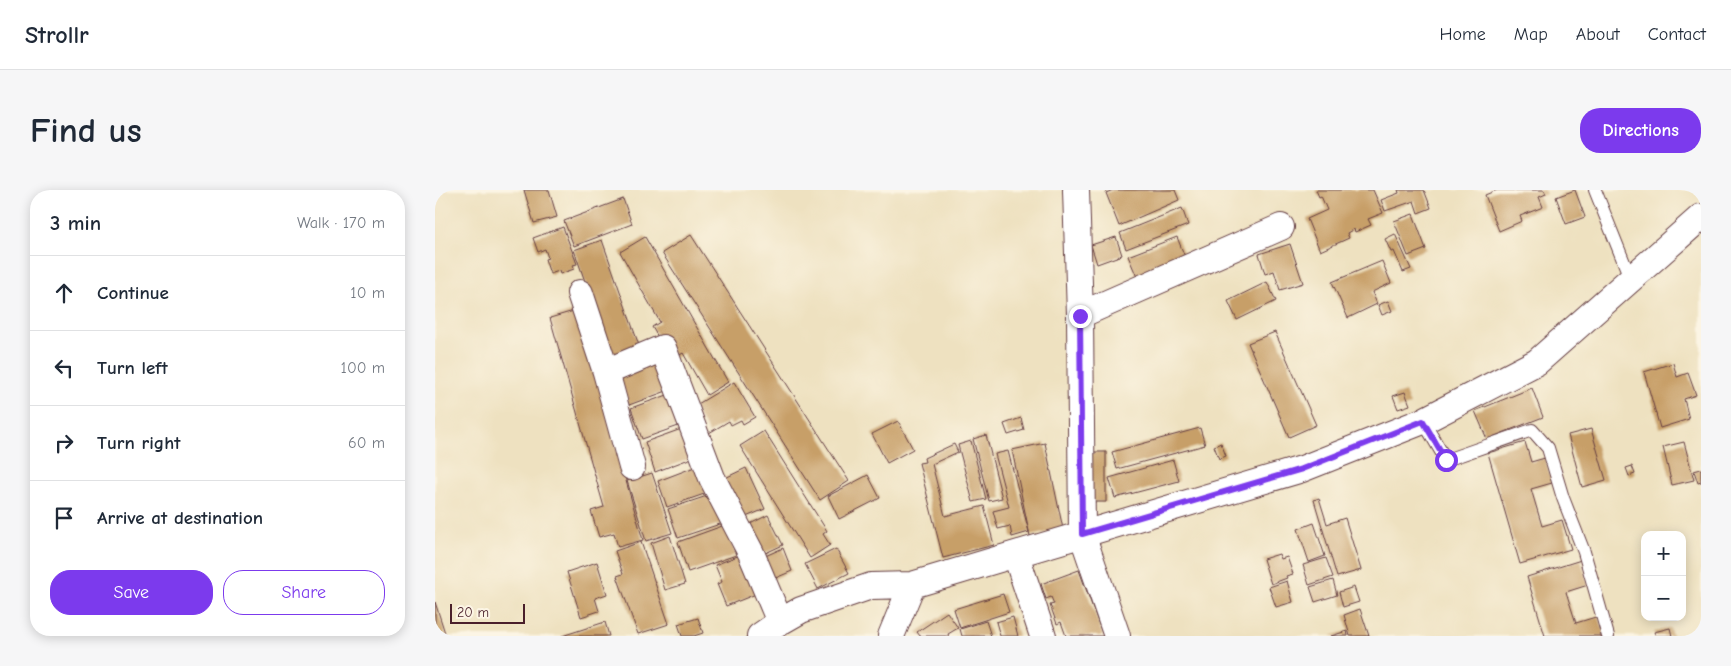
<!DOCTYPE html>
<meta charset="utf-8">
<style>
:root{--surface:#fff;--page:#f6f6f7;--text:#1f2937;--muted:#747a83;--line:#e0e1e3;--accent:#7c3aed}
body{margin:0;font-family:"Comic Neue",sans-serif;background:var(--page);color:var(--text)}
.controls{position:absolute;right:15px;bottom:15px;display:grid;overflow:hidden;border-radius:10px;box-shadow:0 2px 12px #0003}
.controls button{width:45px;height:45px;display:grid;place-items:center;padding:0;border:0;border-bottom:1px solid var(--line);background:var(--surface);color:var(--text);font:25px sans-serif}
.scale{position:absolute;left:15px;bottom:12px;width:75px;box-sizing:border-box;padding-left:5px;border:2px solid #4a1f2b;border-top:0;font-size:14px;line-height:18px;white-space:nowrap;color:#4a1f2b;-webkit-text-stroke:4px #fcf5e5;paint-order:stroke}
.stop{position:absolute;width:15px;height:15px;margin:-11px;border:4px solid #7c3aed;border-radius:50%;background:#fff}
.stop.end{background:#7c3aed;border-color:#fff;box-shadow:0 1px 5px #0008}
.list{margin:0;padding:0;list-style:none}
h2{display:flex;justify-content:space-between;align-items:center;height:65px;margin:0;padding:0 20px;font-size:21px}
h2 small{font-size:16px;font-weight:400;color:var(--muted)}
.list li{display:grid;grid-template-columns:32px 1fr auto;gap:15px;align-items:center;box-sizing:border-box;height:75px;padding:0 20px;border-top:1px solid var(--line)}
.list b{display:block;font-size:19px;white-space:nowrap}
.list em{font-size:16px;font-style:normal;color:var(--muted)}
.actions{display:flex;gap:10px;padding:15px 20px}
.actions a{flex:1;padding:11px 0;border:1px solid var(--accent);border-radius:20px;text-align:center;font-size:18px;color:var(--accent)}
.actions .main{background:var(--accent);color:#fff}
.icon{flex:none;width:28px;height:28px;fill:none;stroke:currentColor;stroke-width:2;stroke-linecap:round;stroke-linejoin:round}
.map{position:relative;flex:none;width:1266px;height:446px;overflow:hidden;border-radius:20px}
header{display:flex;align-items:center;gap:30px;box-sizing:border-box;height:70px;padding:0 25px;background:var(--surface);border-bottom:1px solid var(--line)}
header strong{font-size:24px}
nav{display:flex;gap:28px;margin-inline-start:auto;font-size:18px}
.intro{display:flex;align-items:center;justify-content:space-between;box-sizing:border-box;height:120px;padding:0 30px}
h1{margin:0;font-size:35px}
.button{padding:12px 22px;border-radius:20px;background:var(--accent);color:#fff;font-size:18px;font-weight:700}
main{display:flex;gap:30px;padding:0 30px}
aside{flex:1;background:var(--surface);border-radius:20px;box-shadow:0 2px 12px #0003}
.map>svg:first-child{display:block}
.building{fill:#c79f67}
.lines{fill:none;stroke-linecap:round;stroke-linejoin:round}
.lane-casing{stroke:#633c41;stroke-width:14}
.street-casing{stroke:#633c41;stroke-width:28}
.lane{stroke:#fff;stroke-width:12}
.street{stroke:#fff;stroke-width:26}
.route{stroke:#7c3aed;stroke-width:6}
</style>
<header>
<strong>Strollr</strong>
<nav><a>Home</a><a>Map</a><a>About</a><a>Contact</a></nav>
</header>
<div class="intro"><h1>Find us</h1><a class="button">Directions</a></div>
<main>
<aside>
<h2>3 min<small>Walk · 170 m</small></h2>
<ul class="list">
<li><svg class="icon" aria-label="ahead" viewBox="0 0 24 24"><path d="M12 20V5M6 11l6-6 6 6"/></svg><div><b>Continue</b></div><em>10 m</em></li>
<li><svg class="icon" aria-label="left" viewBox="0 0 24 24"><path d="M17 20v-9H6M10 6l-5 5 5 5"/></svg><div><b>Turn left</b></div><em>100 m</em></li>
<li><svg class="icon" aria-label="right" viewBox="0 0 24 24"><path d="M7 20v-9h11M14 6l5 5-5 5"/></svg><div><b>Turn right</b></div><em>60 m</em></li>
<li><svg class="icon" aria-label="arrive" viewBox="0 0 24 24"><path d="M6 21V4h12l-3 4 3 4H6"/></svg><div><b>Arrive at destination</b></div></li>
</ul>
<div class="actions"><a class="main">Save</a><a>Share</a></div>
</aside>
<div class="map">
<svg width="1266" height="446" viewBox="0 0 1266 446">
<rect width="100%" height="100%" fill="#fcf5e5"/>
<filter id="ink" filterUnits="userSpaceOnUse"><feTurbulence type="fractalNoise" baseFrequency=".02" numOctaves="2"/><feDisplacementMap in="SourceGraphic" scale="10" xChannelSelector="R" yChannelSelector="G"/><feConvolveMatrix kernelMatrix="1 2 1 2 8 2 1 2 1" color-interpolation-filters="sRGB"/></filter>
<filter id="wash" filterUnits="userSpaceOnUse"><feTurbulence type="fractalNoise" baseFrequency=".0096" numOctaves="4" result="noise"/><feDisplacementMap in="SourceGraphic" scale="20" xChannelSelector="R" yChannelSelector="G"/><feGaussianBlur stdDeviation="1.12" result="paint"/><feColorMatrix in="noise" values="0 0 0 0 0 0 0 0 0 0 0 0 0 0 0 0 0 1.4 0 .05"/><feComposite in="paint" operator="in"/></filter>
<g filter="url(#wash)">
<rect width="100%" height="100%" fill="#eee1c0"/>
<g id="blocks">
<path class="building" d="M 89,0 L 114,0 L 122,27 L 99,33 Z
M 678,0 L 740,0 L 744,10 L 684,36 L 671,3 Z
M 881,0 L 938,0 L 948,23 L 933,29 L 936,35 L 920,42 L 919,39 L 912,43 L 914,48 L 885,61 L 872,29 L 892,20 L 886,6 L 884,7 Z
M 963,0 L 989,0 L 996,18 L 983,23 L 979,11 L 950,21 L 946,10 L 964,3 Z
M 1062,0 L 1109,0 L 1111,4 L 1104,7 L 1108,17 L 1085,26 L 1087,31 L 1064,41 L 1050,5 Z
M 1140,0 L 1150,27 L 1131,34 L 1121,7 Z
M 188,9 L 197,34 L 139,56 L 129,31 Z
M 747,18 L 753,35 L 691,59 L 685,43 Z
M 978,24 L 991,59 L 973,66 L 959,31 Z
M 128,37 L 142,74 L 138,75 L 139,79 L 125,84 L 124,81 L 115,84 L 110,69 L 113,68 L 110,59 L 103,62 L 98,48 Z
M 960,44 L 976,79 L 968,82 L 959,61 L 956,62 L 950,49 Z
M 256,45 L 414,291 L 385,310 L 227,63 Z
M 210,47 L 293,192 L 272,205 L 248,163 L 240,168 L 227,145 L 223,147 L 217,137 L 225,132 L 185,62 Z
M 681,47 L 687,65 L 662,74 L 656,55 Z
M 742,47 L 750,67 L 702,87 L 693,66 Z
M 167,50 L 207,164 L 179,174 L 139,60 Z
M 855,54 L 868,93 L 845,100 L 839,81 L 830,84 L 824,64 Z
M 947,71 L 956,93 L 937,102 L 942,114 L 913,128 L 897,92 Z
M 832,92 L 841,111 L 802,130 L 793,111 Z
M 953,111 L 957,121 L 947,125 L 943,115 Z
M 142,120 L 208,350 L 183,357 L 179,343 L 164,347 L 156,321 L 169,317 L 115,128 Z
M 840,142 L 881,235 L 854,247 L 813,153 Z
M 225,168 L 237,199 L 194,215 L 183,184 Z
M 1238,173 L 1242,187 L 1253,183 L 1261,205 L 1249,209 L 1254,229 L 1225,238 L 1209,182 Z
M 299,192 L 320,227 L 308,234 L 306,230 L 296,235 L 294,231 L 274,243 L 258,217 Z
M 1097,198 L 1108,227 L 1052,249 L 1040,221 Z
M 970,202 L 975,215 L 963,219 L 958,206 Z
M 238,203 L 249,234 L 207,249 L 196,218 Z
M 586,228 L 589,240 L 573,245 L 569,234 Z
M 463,231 L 478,259 L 452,273 L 437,244 Z
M 252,237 L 262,266 L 220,282 L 210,252 Z
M 765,238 L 770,255 L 682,279 L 677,262 Z
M 1156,239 L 1171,290 L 1147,297 L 1133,245 Z
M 329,241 L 392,341 L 388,344 L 395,355 L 375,368 L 305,256 Z
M 551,245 L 567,308 L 554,311 L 538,249 Z
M 536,251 L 551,309 L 538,312 L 523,255 Z
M 1090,252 L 1096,272 L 1110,268 L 1117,293 L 1096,299 L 1107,336 L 1127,330 L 1136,359 L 1085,374 L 1053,263 Z
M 1249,252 L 1259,290 L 1237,295 L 1228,257 Z
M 610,253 L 628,339 L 595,346 L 577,260 Z
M 786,253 L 791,266 L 784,269 L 779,256 Z
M 519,254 L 523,262 L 497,274 L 510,326 L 549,316 L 559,355 L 508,368 L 484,273 L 490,272 L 489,268 Z
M 573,261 L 594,342 L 577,347 L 575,336 L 563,339 L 558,321 L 574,317 L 560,264 Z
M 656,262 L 671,262 L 671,312 L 656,312 Z
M 738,270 L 744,291 L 680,308 L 674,288 Z
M 265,275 L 275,302 L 232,317 L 223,291 Z
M 1197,276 L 1200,284 L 1194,286 L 1191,278 Z
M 311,278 L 330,319 L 306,329 L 288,289 Z
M 1266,279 L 1266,292 L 1263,293 L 1259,281 Z
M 217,283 L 237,343 L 211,351 L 192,291 Z
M 433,285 L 445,308 L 404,329 L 393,306 Z
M 281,303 L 291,332 L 243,348 L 233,319 Z
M 884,308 L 892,334 L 910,328 L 926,380 L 902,387 L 879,310 Z
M 333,325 L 348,355 L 324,366 L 311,336 Z
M 879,333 L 890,366 L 874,372 L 863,339 Z
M 290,335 L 301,365 L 253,382 L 243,352 Z
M 235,346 L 250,394 L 230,400 L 216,353 Z
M 206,352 L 234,434 L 203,444 L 182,386 L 188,384 L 180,361 Z
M 348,358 L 357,381 L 336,390 L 326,368 Z
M 401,359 L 414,383 L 383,399 L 370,374 Z
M 310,363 L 326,402 L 291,416 L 282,394 L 287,392 L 280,375 Z
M 844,364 L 846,369 L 852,367 L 858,384 L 851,386 L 852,388 L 836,394 L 828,369 Z
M 891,368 L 898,387 L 874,395 L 868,375 Z
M 1146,370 L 1153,395 L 1131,402 L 1141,433 L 1164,426 L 1170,446 L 1110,446 L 1092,387 Z
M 162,372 L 172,404 L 160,408 L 164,421 L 146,427 L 132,382 Z
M 644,380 L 668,446 L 631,446 L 626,432 L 622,434 L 615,415 L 619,414 L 616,407 L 611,409 L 606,394 Z
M 898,390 L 902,405 L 880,412 L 875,397 Z
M 852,391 L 858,412 L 841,417 L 834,397 Z
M 919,397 L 924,412 L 908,417 L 904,402 Z
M 568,404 L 574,422 L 525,438 L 519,419 Z
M 0,412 L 11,446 L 0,446 Z
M 925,419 L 934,446 L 915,446 L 909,425 Z
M 512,422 L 523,438 L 513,444 L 514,446 L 485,446 L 482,442 Z
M 578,427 L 583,446 L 565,446 L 561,432 Z
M 263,428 L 268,443 L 259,446 L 247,446 L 243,434 Z
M 551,431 L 556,446 L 527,446 L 525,439 Z
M 170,432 L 174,446 L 127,446 Z
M 1235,438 L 1237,446 L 1221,446 L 1219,442 Z
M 912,441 L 913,446 L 896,446 Z"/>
</g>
</g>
<g filter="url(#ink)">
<use href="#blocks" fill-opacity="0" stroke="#633c41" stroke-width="1"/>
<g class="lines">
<defs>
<path id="lane" d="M 1160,0 L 1196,90
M 988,231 L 1011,270 L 1097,240 L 1113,258 L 1128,308 L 1149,362 L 1173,446"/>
<path id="street" d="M 641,0 L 645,125 L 647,344 L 682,446
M 145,103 L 171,182 L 197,277
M 645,125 L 846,37
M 171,182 L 228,158 L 277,288 L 316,363 L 345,432
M 581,365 L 608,446
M 325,446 L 345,432 L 366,420 L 436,396 L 477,395
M 456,446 L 477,395 L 867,279 L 988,231 L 1102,172 L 1266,27"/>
</defs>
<use href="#lane" class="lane-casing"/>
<use href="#street" class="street-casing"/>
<use href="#lane" class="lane"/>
<use href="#street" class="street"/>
</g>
</g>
<g class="lines" filter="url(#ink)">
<path class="route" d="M 645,126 L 647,344 L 867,279 L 988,231 L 1011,270"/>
</g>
</svg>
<div class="controls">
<button>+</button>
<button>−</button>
</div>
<div class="scale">20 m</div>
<div class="stop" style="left:1011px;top:270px"></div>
<div class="stop end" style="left:645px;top:126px"></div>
</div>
</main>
